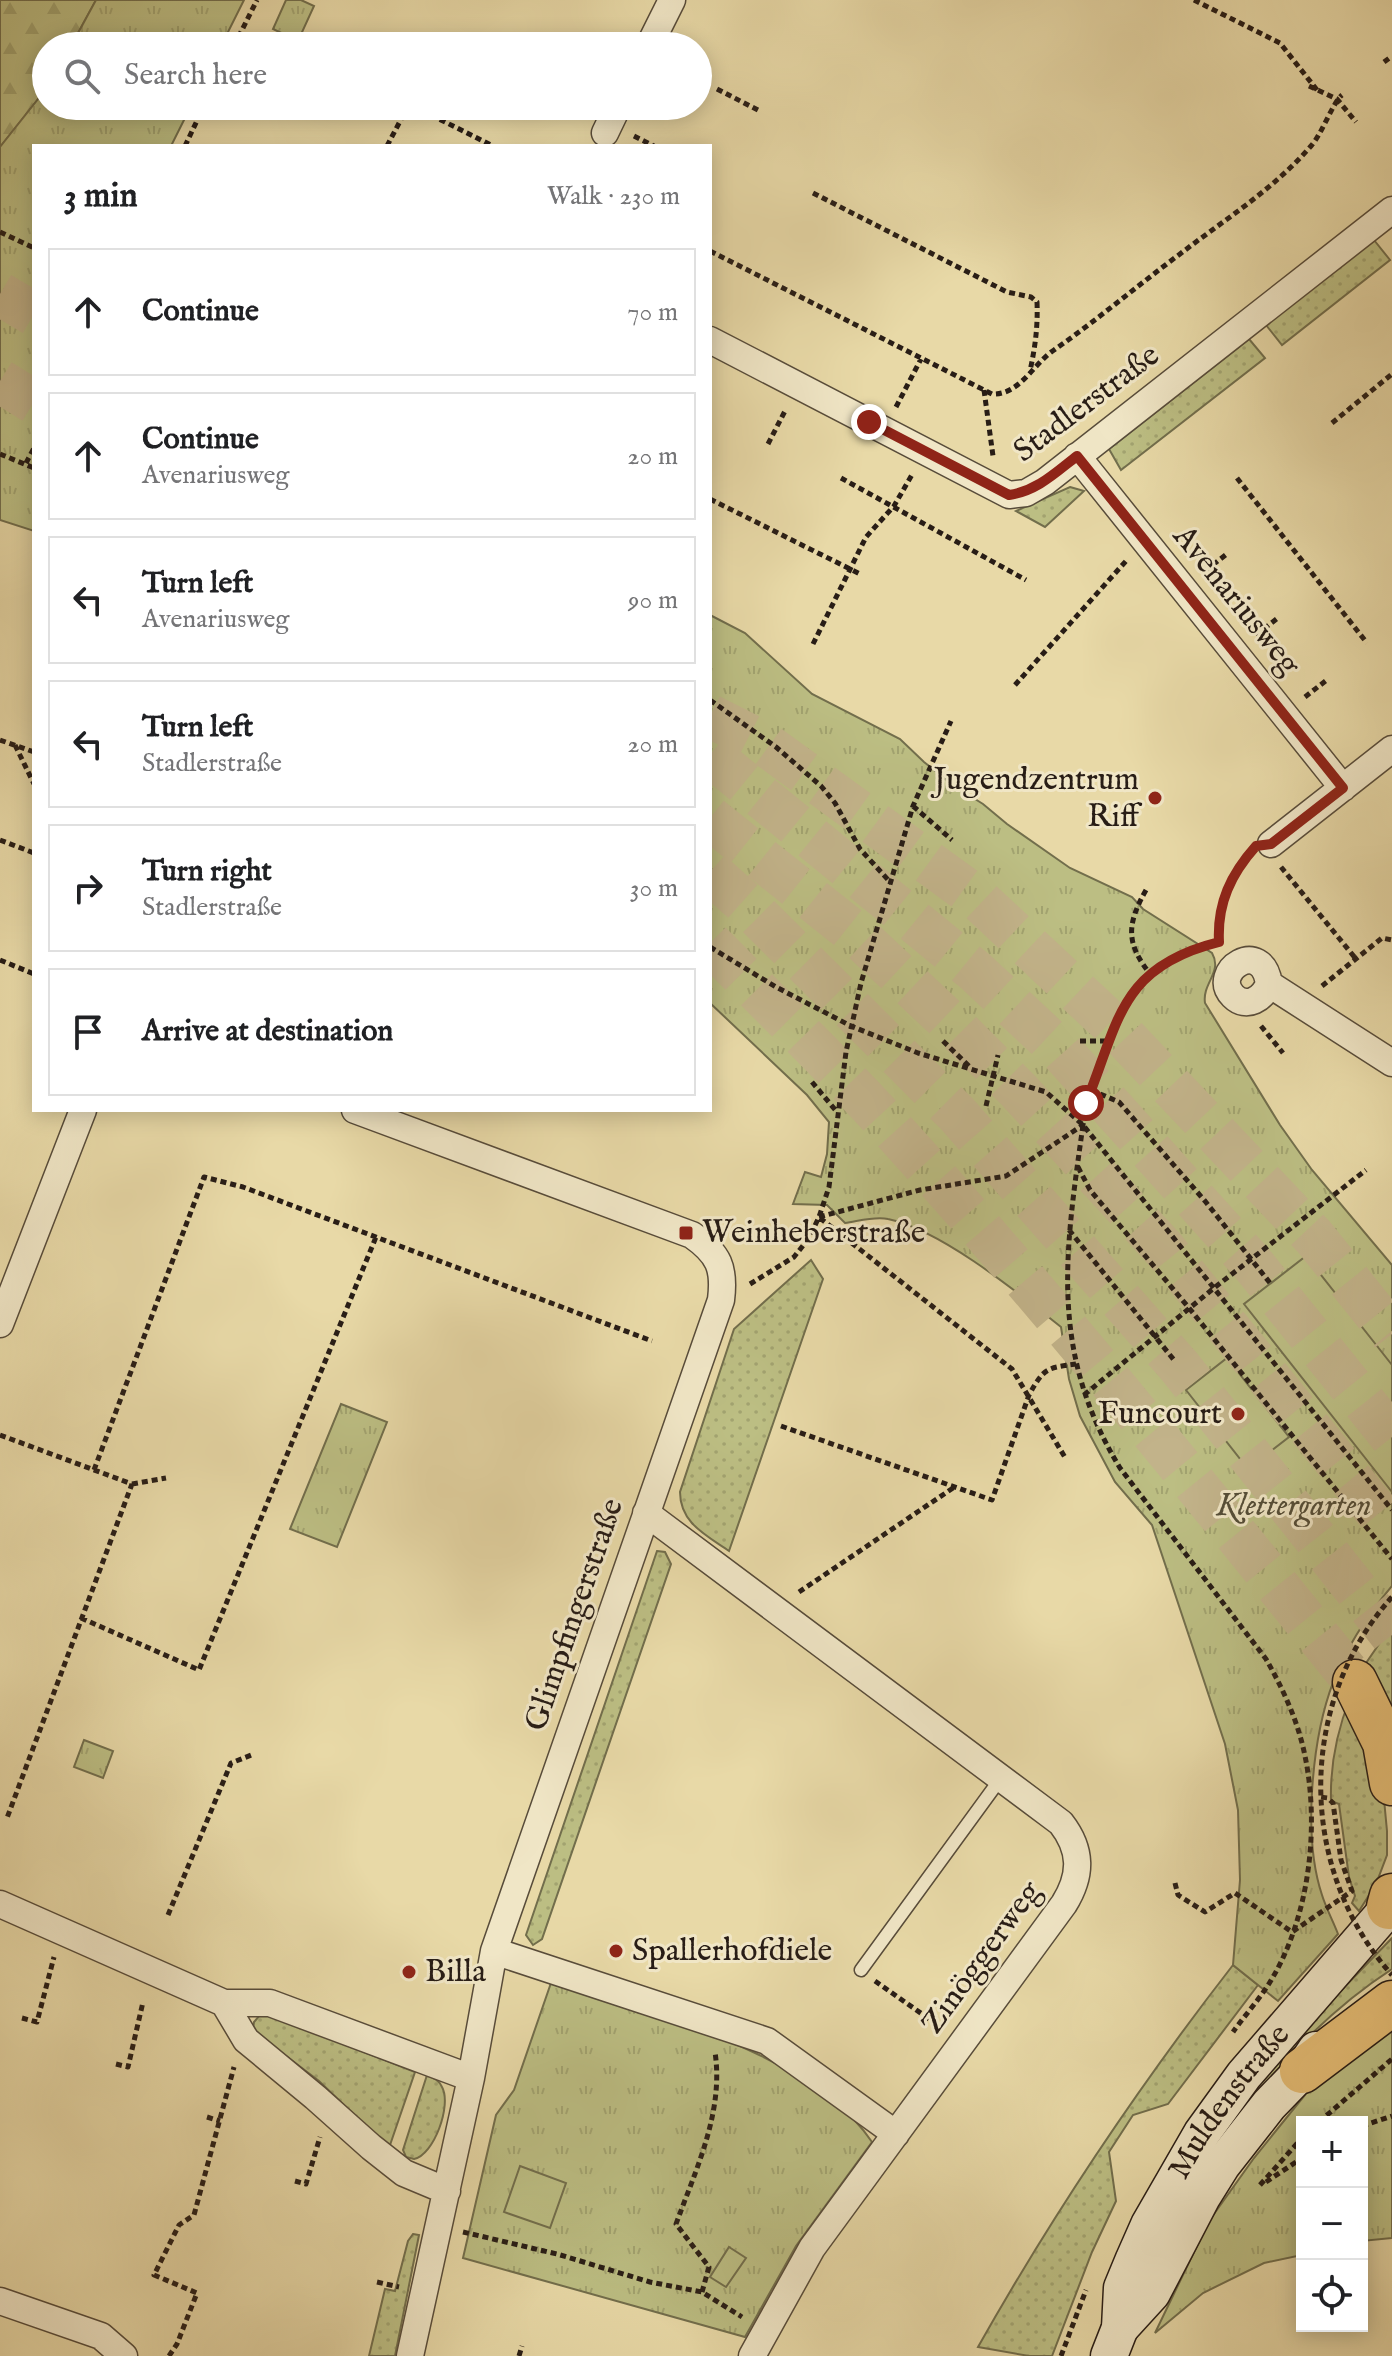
<!DOCTYPE html>
<meta charset="utf-8">
<style>
:root{--surface:#fff;--page:#f6f6f6;--text:#202124;--muted:#757577;--line:#e0e0e0}
body{margin:0;font-family:"IM FELL English",serif;background:var(--page);color:var(--text)}
.controls{position:absolute;right:24px;bottom:24px;display:grid;overflow:hidden;border-radius:0px;box-shadow:0 4px 20px #0003}
.controls button{width:72px;height:72px;display:grid;place-items:center;padding:0;border:0;border-bottom:2px solid var(--line);background:var(--surface);color:var(--text);font:40px sans-serif}
.stop{position:absolute;width:24px;height:24px;margin:-18px;border:6px solid #8f2418;border-radius:50%;background:#fff}
.stop.end{background:#8f2418;border-color:#fff;box-shadow:0 2px 8px #0008}
.list{margin:0;padding:0;list-style:none}
h2{display:flex;justify-content:space-between;align-items:center;height:104px;margin:0;padding:0 32px;font-size:34px}
h2 small{font-size:26px;font-weight:400;color:var(--muted)}
.list li{display:grid;grid-template-columns:52px 1fr auto;gap:24px;align-items:center;box-sizing:border-box;height:128px;margin:0 16px 16px;padding:0 16px;border:2px solid var(--line);border-radius:0px}
.list b{display:block;font-size:30px;white-space:nowrap}
.list p{margin:0;font-size:26px;white-space:nowrap;color:var(--muted)}
.list em{font-size:26px;font-style:normal;color:var(--muted)}
.icon{flex:none;width:44px;height:44px;fill:none;stroke:currentColor;stroke-width:2;stroke-linecap:round;stroke-linejoin:round}
.map{position:relative;flex:none;width:1392px;height:2356px;overflow:hidden}
.search{position:absolute;background:var(--surface);box-shadow:0 4px 20px #0003;left:32px;top:32px;width:680px;height:88px;display:flex;align-items:center;gap:20px;box-sizing:border-box;padding:0 28px;border-radius:44px;color:var(--muted);font-size:30px}
.panel{position:absolute;background:var(--surface);box-shadow:0 4px 20px #0003;left:32px;top:144px;width:680px;height:968px;border-radius:0px}
.map>svg:first-child{display:block}
.grass{fill:url(#grass-dots);stroke:#726e4c;stroke-width:2}
.forest{fill:url(#forest-firs);stroke:#726e4c;stroke-width:2}
.park{fill:url(#park-tufts);stroke:#726e4c;stroke-width:2}
.pitch{fill:#bcbe83;stroke:#726e4c;stroke-width:2}
.lines{fill:none;stroke-linecap:round;stroke-linejoin:round}
.highway-tunnel{stroke:#c2b38a;stroke-width:44;stroke-dasharray:44 22;stroke-linecap:butt}
.lane-casing{stroke:#584c3a;stroke-width:15}
.street-casing{stroke:#584c3a;stroke-width:29}
.secondary-casing{stroke:#281d16;stroke-width:39}
.highway-casing{stroke:#281d16;stroke-width:47}
.path{stroke:#281d16;stroke-width:5;stroke-dasharray:6 4;stroke-linecap:butt}
.lane{stroke:#f0e6c6;stroke-width:12}
.street{stroke:#f0e6c6;stroke-width:26}
.secondary{stroke:#f0e6c6;stroke-width:36}
.highway{stroke:#e4bc74;stroke-width:44}
.path-bridge{stroke:#281d16;stroke-width:5;stroke-dasharray:6 4;stroke-linecap:butt}
.route{stroke:#8f2418;stroke-width:10}
.poi-dot{fill:#8f2418;stroke:#f0e6c6;stroke-width:3}
.labels{text-anchor:middle;dominant-baseline:central;stroke-width:6;stroke-linejoin:round;paint-order:stroke}
.street-label{font-size:32px;fill:#281d16;stroke:#f0e6c6}
.poi-label{font-size:32px;fill:#281d16;stroke:#f0e6c6;text-anchor:start}
.park-label{font-size:32px;font-style:italic;fill:#544d37;stroke:#f0e6c6}
</style>
<div class="map">
<svg width="1392" height="2356" viewBox="0 0 1392 2356">
<defs>
<pattern id="grass-dots" width="8" height="8" patternUnits="userSpaceOnUse" patternTransform="scale(2)"><rect width="8" height="8" fill="#bcbe83"/><path d="M2 2h.1M6 6h.1" fill="none" stroke="#a2a370" stroke-width="1.8" stroke-linecap="round"/></pattern>
<pattern id="forest-firs" width="22" height="20" patternUnits="userSpaceOnUse" patternTransform="scale(2)"><rect width="22" height="20" fill="#bcbe83"/><path d="M5 1l3.5 6h-7zM16 11l3.5 6h-7z" fill="#a2a370"/></pattern>
<pattern id="park-tufts" width="24" height="20" patternUnits="userSpaceOnUse" patternTransform="scale(2)"><rect width="24" height="20" fill="#bcbe83"/><path d="M3 7l-1-3M5 7V3M7 7l1-3M15 17l-1-3M17 17v-4M19 17l1-3" fill="none" stroke="#a2a370"/></pattern>
</defs>
<rect width="100%" height="100%" fill="#e8d9a7"/>
<filter id="stains"><feTurbulence type="fractalNoise" baseFrequency=".0025" numOctaves="4"/><feColorMatrix values="0 0 0 0 .2 0 0 0 0 .09 0 0 0 0 .02 0 0 0 .5 -.17"/></filter>
<radialGradient id="worn" r=".72"><stop offset=".6" stop-color="#630" stop-opacity="0"/><stop offset="1" stop-color="#630" stop-opacity=".3"/></radialGradient>
<path class="grass" d="M 1374,240 L 1390,260 L 1282,345 L 1266,325 Z
M 1249,339 L 1265,358 L 1121,470 L 1109,449 Z
M 1070,487 L 1084,491 L 1045,527 L 1016,511 Z
M 811,1260 L 823,1279 L 729,1551 C 706,1535 680,1523 680,1492 L 734,1329 Z
M 657,1551 L 665,1552 L 671,1564 L 542,1939 L 533,1945 L 526,1935 Z
M 1392,1625 L 1392,1707 L 1362,1669 Z
M 1350,1698 L 1380,1757 L 1387,1831 L 1387,1855 L 1376,1884 L 1359,1911 L 1352,1903 L 1355,1896 L 1349,1877 L 1339,1804 L 1331,1801 C 1330,1766 1337,1731 1350,1698 Z
M 1392,1938 L 1392,1969 C 1316,2018 1265,2082 1210,2152 L 1257,2084 L 1300,2033 Z
M 1233,1965 L 1258,1985 L 1168,2104 L 1133,2115 L 1109,2152 L 1116,2201 L 1092,2252 L 1052,2356 L 1029,2356 L 978,2347 C 1053,2214 1139,2086 1233,1965 Z
M 260,2015 L 270,2015 L 415,2072 L 389,2148 L 319,2081 L 257,2034 L 253,2029 L 254,2022 Z
M 427,2075 C 434,2078 439,2080 442,2087 C 452,2105 434,2155 414,2159 L 406,2157 L 403,2150 Z
M 413,2234 L 419,2235 L 395,2356 L 369,2356 L 385,2289 L 395,2291 L 408,2241 Z"/>
<path class="forest" d="M 0,0 L 96,0 L 71,46 L 46,46 L 46,89 L 0,147 Z"/>
<path class="park" d="M 96,0 L 244,0 L 221,46 L 71,46 Z
M 286,0 L 301,0 L 314,6 L 298,41 L 273,29 Z
M 46,89 L 46,106 L 191,106 L 171,146 L 34,146 L 34,531 L 0,520 L 0,147 Z
M 710,615 L 745,633 L 812,694 L 900,739 L 924,762 L 954,786 L 983,804 L 1007,824 L 1070,868 L 1132,897 L 1143,909 L 1212,953 C 1223,972 1202,983 1205,1003 L 1280,1125 L 1312,1170 L 1392,1265 L 1392,1586 C 1337,1651 1317,1708 1312,1792 C 1310,1826 1311,1862 1322,1895 C 1326,1908 1333,1921 1338,1934 L 1278,2001 L 1233,1965 L 1240,1880 L 1238,1810 L 1225,1744 L 1152,1525 L 1115,1482 L 1080,1416 L 1069,1379 L 1061,1327 C 1017,1292 941,1230 888,1219 C 875,1216 859,1221 845,1223 L 827,1205 L 793,1204 L 805,1172 L 821,1177 L 827,1154 L 829,1122 L 807,1095 L 710,1003 Z
M 341,1404 L 387,1422 L 337,1547 L 290,1529 Z
M 84,1740 L 113,1751 L 103,1778 L 74,1767 Z
M 552,1980 C 650,2014 813,2053 872,2142 L 796,2246 L 745,2337 L 463,2258 L 496,2115 L 514,2090 Z
M 1392,2015 L 1392,2238 L 1362,2241 L 1362,2122 L 1302,2122 L 1302,2255 L 1264,2263 L 1203,2293 L 1155,2333 L 1209,2221 L 1254,2158 L 1313,2085 Z"/>
<path class="pitch" d="M 1306,1256 L 1392,1365 L 1392,1492 L 1244,1304 Z
M 1227,1358 L 1289,1437 L 1248,1469 L 1186,1390 Z
M 520,2166 L 566,2183 L 550,2228 L 504,2212 Z
M 729,2247 L 746,2258 L 726,2287 L 710,2277 Z"/>
<g class="lines">
<path class="highway-tunnel" d="M 0,294 L 34,314
M 0,381 L 34,402
M 710,716 L 765,744 L 976,897 L 1117,1029 L 1314,1237 L 1392,1334
M 710,755 L 975,971 L 1061,1051 L 1251,1262 L 1392,1437
M 710,818 L 858,936 L 958,1030 L 1019,1091 L 1165,1250 L 1392,1530
M 710,872 L 747,905 L 957,1114 L 1179,1366 L 1392,1635
M 710,943 C 771,1005 834,1065 892,1129 C 1054,1307 1204,1495 1355,1682"/>
<defs>
<path id="lane" d="M 861,1970 L 1001,1778"/>
<path id="street" d="M 649,46 L 672,0
M 605,133 L 618,106
M 710,340 L 1009,495 L 1026,493 L 1045,482 L 1392,210
M 1077,456 L 1343,788
M 1271,844 L 1392,749
M 1269,984 C 1263,998 1247,1010 1233,996 C 1209,972 1262,936 1269,984 L 1392,1063
M 355,1110 L 692,1235 C 719,1254 725,1268 721,1300 L 494,1951 L 471,2078 L 410,2356
M 0,1324 L 83,1110
M 646,1513 L 1061,1823 C 1082,1850 1082,1875 1064,1904 L 812,2248 L 752,2356
M 0,1904 L 224,2003 L 270,2003 L 471,2078
M 494,1951 L 767,2041 L 896,2134
M 224,2003 L 246,2040 L 315,2097 L 371,2147 L 404,2173 L 447,2191
M 0,2301 L 101,2336 L 124,2356"/>
<g id="secondary">
<path d="M 1120,2328 L 1152,2293 L 1202,2197 L 1222,2165 L 1269,2105 L 1302,2071 L 1316,2050"/>
<path id="s1" d="M 1109,2356 L 1120,2328 L 1122,2288 L 1134,2259 L 1149,2225 L 1202,2133 L 1244,2075 L 1392,1904"/>
</g>
<path id="highway" d="M 1355,1682 L 1385,1743 L 1392,1783
M 1389,1907 L 1392,1896
M 1302,2071 L 1392,2003"/>
</defs>
<use href="#lane" class="lane-casing"/>
<use href="#street" class="street-casing"/>
<use href="#secondary" class="secondary-casing"/>
<use href="#highway" class="highway-casing"/>
<path class="path" d="M 1194,0 L 1280,43 L 1317,90
M 234,46 L 257,0
M 1384,62 L 1392,56
M 1309,86 L 1337,99 L 1356,122
M 717,89 L 758,110
M 413,106 L 493,146
M 634,136 L 654,146
M 185,146 L 204,106
M 387,146 L 408,106
M 813,193 L 1007,292 L 1031,297 L 1037,302 C 1038,327 1035,348 1030,371
M 0,232 L 34,248
M 710,251 L 992,394 C 1020,395 1033,364 1054,350 C 1097,320 1137,286 1180,254 C 1224,220 1274,189 1311,146 C 1322,134 1333,102 1342,95
M 984,390 L 993,456
M 896,407 L 921,359
M 1332,423 L 1392,374
M 768,444 L 786,409
M 0,454 L 34,468
M 26,463 L 34,448
M 841,478 L 1026,580
M 1237,478 L 1367,643
M 710,499 L 860,574
M 1205,571 L 1228,553
M 1256,635 L 1279,617
M 813,644 L 866,537 L 894,506 L 913,473
M 1015,685 L 1126,561
M 1305,697 L 1328,679
M 710,700 L 776,747 L 821,786 L 835,803 L 860,849 L 891,883
M 0,740 L 34,752
M 15,745 L 34,784
M 913,806 L 952,840
M 0,840 L 34,853
M 1281,867 L 1356,959
M 1146,890 C 1127,924 1125,943 1151,975
M 1219,942 C 1217,909 1227,882 1247,857
M 710,947 L 776,987 L 851,1026 L 918,1053 L 1046,1092 L 1083,1125 L 1392,1510
M 0,960 L 34,974
M 1322,986 L 1382,938 L 1392,940
M 1261,1026 L 1283,1053
M 943,1041 L 971,1068
M 1080,1041 L 1108,1041
M 812,1082 L 837,1112
M 1091,1090 L 1119,1102 L 1205,1201 L 1270,1283
M 986,1106 L 998,1055
M 1083,1125 C 1065,1253 1049,1351 1120,1468 L 1266,1659 C 1283,1689 1298,1721 1305,1756 C 1320,1828 1309,1919 1270,1982 C 1259,2000 1245,2015 1233,2032
M 1078,1167 L 1090,1190 L 1189,1308 L 1392,1559
M 819,1217 L 920,1190 L 1006,1176 L 1083,1125 C 1086,1100 1094,1077 1103,1054 C 1127,991 1149,960 1217,943
M 820,1218 L 1012,1369 L 1066,1459
M 1069,1230 L 1174,1360
M 750,1284 L 794,1257 L 809,1238 L 819,1217 L 829,1187 L 846,1052 L 861,983 L 913,806 L 951,721
M 1084,1395 L 1214,1288 L 1366,1170
M 781,1426 L 992,1500 L 1029,1395 C 1044,1368 1046,1368 1076,1364
M 0,1435 L 132,1484 L 7,1818
M 94,1470 L 204,1177 L 243,1187 L 652,1341
M 132,1484 L 166,1478
M 799,1592 L 953,1488
M 81,1618 L 199,1670 L 376,1237
M 1175,1883 L 1178,1895 L 1205,1912 L 1235,1893 L 1292,1932 L 1352,1891 L 1341,1860 L 1333,1803 L 1328,1798 L 1320,1797
M 168,1915 L 231,1763 L 254,1754
M 875,1981 L 942,2028
M 22,2018 L 37,2022 L 54,1957
M 116,2064 L 128,2067 L 143,2002
M 207,2117 L 220,2121
M 1319,2122 L 1392,2059
M 1362,2126 L 1392,2116
M 295,2181 L 306,2184 L 320,2137
M 1266,2182 L 1302,2158
M 1260,2185 L 1302,2138
M 463,2232 L 557,2254 L 650,2282 L 702,2292 L 742,2317
M 377,2282 L 399,2287
M 702,2292 L 709,2267 L 676,2224 C 696,2169 724,2112 715,2052
M 169,2356 L 177,2344 L 197,2293 L 154,2275 L 179,2225 L 194,2215 L 234,2067
M 519,2356 L 522,2346
M 1061,2356 L 1086,2290"/>
<use href="#lane" class="lane"/>
<use href="#street" class="street"/>
<use href="#secondary" class="secondary"/>
<use href="#highway" class="highway"/>
<path class="path-bridge" d="M 1392,1597 C 1297,1703 1297,1869 1392,1975"/>
</g>
<g class="lines">
<path class="route" d="M 869,422 L 1009,495 C 1037,491 1055,473 1077,456 L 1343,788 L 1271,844 L 1256,846 C 1231,874 1217,903 1219,942 C 1119,967 1119,1022 1086,1103"/>
</g>
<g class="poi-dot">
<circle cx="1155" cy="798" r="8"/>
<rect x="678" y="1225" width="16" height="16" rx="4"/>
<circle cx="1238" cy="1414" r="8"/>
<circle cx="616" cy="1951" r="8"/>
<circle cx="409" cy="1972" r="8"/>
</g>
<g class="labels">
<g class="street-label">
<text transform="translate(1087 404) rotate(-37)">Stadlerstraße</text>
<text transform="translate(1236 601) rotate(51)">Avenariusweg</text>
<text transform="translate(575 1615) rotate(-71)">Glimpfingerstraße</text>
<text transform="translate(982 1958) rotate(-54)">Zinöggerweg</text>
<text stroke="none"><textPath href="#s1" startOffset="286">Muldenstraße</textPath></text>
</g>
<g class="poi-label">
<text x="1139" y="780" text-anchor="end">Jugendzentrum<tspan x="1139" dy="37">Riff</tspan></text>
<text x="702" y="1233">Weinheberstraße</text>
<text x="1222" y="1414" text-anchor="end">Funcourt</text>
<text x="632" y="1951">Spallerhofdiele</text>
<text x="425" y="1972">Billa</text>
</g>
<g class="park-label">
<text x="1294" y="1506">Klettergarten</text>
</g>
</g>
<rect width="100%" height="100%" filter="url(#stains)"/>
<rect width="100%" height="100%" fill="url(#worn)"/>
</svg>
<div class="controls">
<button>+</button>
<button>−</button>
<button><svg class="icon" aria-label="locate" viewBox="0 0 24 24"><circle cx="12" cy="12" r="6"/><path d="M12 2v4M12 18v4M2 12h4M18 12h4"/></svg></button>
</div>
<div class="stop" style="left:1086px;top:1103px"></div>
<div class="stop end" style="left:869px;top:422px"></div>
<div class="search"><svg class="icon" aria-label="search" viewBox="0 0 24 24"><circle cx="10" cy="10" r="6"/><path d="M15 15l6 6"/></svg>Search here</div>
<section class="panel">
<h2>3 min<small>Walk · 230 m</small></h2>
<ul class="list">
<li><svg class="icon" aria-label="ahead" viewBox="0 0 24 24"><path d="M12 20V5M6 11l6-6 6 6"/></svg><div><b>Continue</b></div><em>70 m</em></li>
<li><svg class="icon" aria-label="ahead" viewBox="0 0 24 24"><path d="M12 20V5M6 11l6-6 6 6"/></svg><div><b>Continue</b><p>Avenariusweg</p></div><em>20 m</em></li>
<li><svg class="icon" aria-label="left" viewBox="0 0 24 24"><path d="M17 20v-9H6M10 6l-5 5 5 5"/></svg><div><b>Turn left</b><p>Avenariusweg</p></div><em>90 m</em></li>
<li><svg class="icon" aria-label="left" viewBox="0 0 24 24"><path d="M17 20v-9H6M10 6l-5 5 5 5"/></svg><div><b>Turn left</b><p>Stadlerstraße</p></div><em>20 m</em></li>
<li><svg class="icon" aria-label="right" viewBox="0 0 24 24"><path d="M7 20v-9h11M14 6l5 5-5 5"/></svg><div><b>Turn right</b><p>Stadlerstraße</p></div><em>30 m</em></li>
<li><svg class="icon" aria-label="arrive" viewBox="0 0 24 24"><path d="M6 21V4h12l-3 4 3 4H6"/></svg><div><b>Arrive at destination</b></div></li>
</ul>
</section>
</div>
